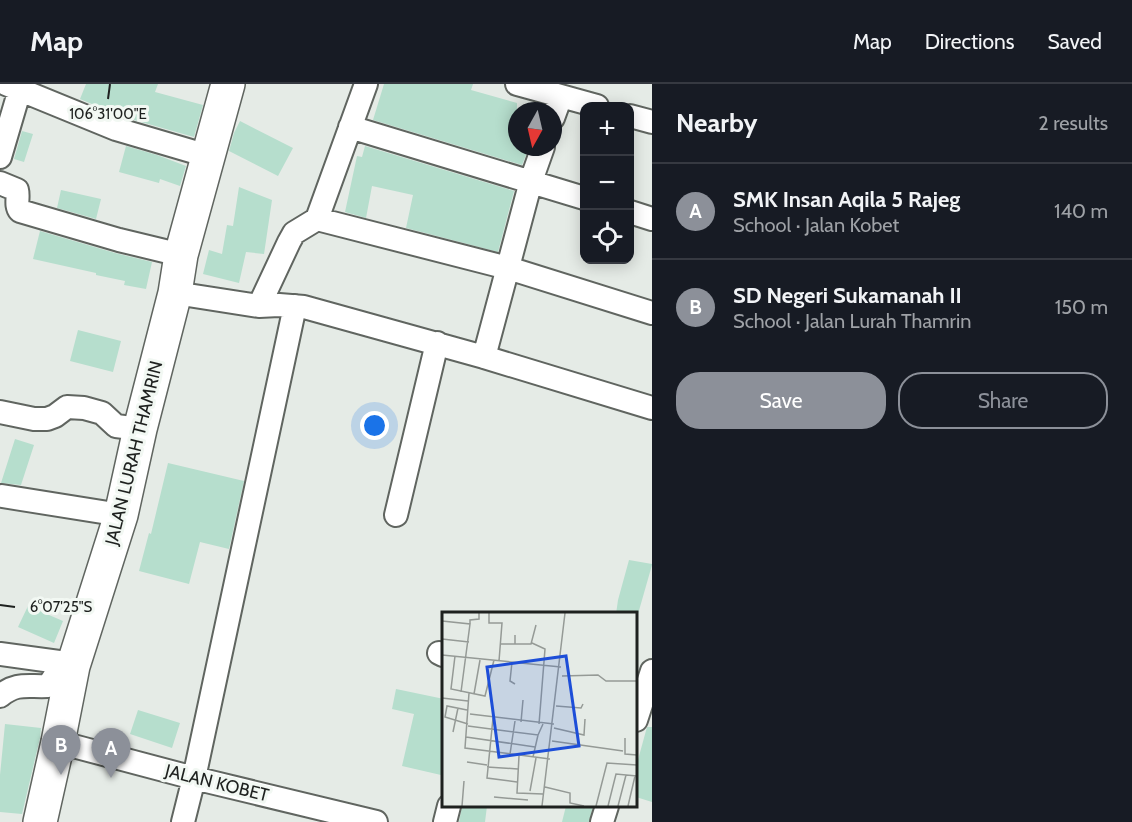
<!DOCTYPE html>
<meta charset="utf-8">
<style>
:root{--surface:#171b24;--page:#20242c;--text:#f1f3f6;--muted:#9ea1a6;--line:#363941;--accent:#8c9099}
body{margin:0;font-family:Cabin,sans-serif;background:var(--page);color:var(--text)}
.controls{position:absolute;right:18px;top:18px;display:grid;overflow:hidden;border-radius:12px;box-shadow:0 3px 15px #0003}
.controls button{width:54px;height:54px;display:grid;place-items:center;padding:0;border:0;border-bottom:2px solid var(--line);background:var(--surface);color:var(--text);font:30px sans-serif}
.compass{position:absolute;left:508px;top:18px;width:54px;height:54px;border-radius:50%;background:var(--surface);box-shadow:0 3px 15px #0003;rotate:188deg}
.you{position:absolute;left:375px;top:342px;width:21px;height:21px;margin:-15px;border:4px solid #fff;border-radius:50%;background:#1a73e8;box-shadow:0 0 0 9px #1a73e833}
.badge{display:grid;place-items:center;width:39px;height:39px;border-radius:50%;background:var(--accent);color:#fff;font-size:20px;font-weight:700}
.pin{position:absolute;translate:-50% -50px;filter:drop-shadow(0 2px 3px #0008)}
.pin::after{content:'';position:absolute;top:32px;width:21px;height:18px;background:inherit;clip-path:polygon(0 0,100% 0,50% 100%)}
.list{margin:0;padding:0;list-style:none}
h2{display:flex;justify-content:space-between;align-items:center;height:78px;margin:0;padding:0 24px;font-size:26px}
h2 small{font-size:20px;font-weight:400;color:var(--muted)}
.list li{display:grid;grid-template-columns:39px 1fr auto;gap:18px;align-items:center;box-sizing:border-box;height:96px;padding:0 24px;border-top:2px solid var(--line)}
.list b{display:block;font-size:22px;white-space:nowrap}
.list p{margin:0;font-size:20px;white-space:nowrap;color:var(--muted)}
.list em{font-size:20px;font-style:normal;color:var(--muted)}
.actions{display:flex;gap:12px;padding:18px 24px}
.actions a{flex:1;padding:14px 0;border:2px solid var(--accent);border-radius:24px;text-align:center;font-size:21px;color:var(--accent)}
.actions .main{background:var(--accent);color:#fff}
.icon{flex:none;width:33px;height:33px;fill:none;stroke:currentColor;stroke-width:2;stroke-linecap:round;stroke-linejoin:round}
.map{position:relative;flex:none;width:652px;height:738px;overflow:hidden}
header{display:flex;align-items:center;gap:36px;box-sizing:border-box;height:84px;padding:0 30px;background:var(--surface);border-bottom:2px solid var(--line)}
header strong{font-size:28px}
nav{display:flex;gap:33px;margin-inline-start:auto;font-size:21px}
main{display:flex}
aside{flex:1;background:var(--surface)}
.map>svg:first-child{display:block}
.building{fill:#b6decd}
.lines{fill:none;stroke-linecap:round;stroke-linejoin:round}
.street-casing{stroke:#606560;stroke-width:26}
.secondary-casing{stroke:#606560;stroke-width:36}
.street{stroke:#fff;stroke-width:22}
.secondary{stroke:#fff;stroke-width:33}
.ticks{fill:none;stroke:#1e211f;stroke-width:2}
.labels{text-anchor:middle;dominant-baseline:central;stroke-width:6;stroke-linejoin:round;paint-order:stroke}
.street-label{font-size:18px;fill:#1e211f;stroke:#f2f8f3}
.inset-road{fill:none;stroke:#959a96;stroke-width:1.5}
.view{fill:#1d4ed8;fill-opacity:0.15;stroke:#1d4ed8;stroke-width:3}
.inset-edge{fill:none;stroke:#1e211f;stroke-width:3}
.ticks-label{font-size:15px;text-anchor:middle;fill:#1e211f;stroke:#f2f8f3;stroke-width:6;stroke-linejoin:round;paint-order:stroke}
</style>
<header>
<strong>Map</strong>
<nav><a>Map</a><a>Directions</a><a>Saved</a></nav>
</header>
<main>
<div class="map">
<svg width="652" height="738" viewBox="0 0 652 738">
<rect width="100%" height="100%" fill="#e5ebe6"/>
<path class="building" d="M 86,0 L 158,0 L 155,8 L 203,21 L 194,53 L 120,32 L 80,15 Z
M 384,0 L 473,0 L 471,6 L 517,19 L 517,63 L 528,66 L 522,81 L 373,36 Z
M 240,37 L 293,64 L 278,92 L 229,67 L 234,49 Z
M 22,47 L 33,50 L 24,78 L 14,75 Z
M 126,62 L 157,71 L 186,82 L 180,102 L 160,95 L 159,99 L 119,88 Z
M 365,62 L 514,107 L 498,168 L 406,144 L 413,111 L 372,102 L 366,134 L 345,128 L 357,72 L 362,73 Z
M 239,103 L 272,116 L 264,170 L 246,168 L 239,199 L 203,190 L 209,166 L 222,170 L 227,141 L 233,142 Z
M 61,106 L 101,115 L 96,135 L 57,124 Z
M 40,147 L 115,169 L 152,178 L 146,205 L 124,201 L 125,197 L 96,191 L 96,189 L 33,175 Z
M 78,246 L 121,257 L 113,288 L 70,277 Z
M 15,355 L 34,361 L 21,401 L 1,399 Z
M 168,379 L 244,397 L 229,465 L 200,458 L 189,500 L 139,487 L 149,449 L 151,450 Z
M 629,476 L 652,480 L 652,481 L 638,530 L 616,530 L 618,516 Z
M 28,522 L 63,537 L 54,559 L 18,543 Z
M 396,605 L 444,615 L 444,680 L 441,691 L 402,682 L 414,630 L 392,625 Z
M 138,626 L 180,639 L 172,664 L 130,650 Z
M 5,640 L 41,644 L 40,654 L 22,730 L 0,728 L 0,691 Z
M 647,643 L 652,643 L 652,718 L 636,713 L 636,683 Z
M 462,722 L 487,722 L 485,738 L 459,738 Z
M 566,722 L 593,722 L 589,738 L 562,738 Z"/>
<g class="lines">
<defs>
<path id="street" d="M 6,0 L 116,45 L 208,72
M 517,0 L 597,22
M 630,32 L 652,38
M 553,34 L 561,12
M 350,43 L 584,114
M 0,73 L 20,5
M 0,99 L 17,106 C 19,113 15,121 20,127 L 119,156 L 181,171
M 630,128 L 652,135
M 317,135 L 366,0
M 175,209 L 259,222 L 279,221 L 304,223 L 484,273 L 652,324
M 259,222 L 289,158 L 294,149 L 317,135 L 508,184 L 652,229
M 484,273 L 531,97 L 543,63
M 0,328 L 34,335 L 47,335 L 55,332 L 67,323 L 84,324 L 102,329 L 116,342 L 140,345
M 2,412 L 121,431
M 396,431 L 437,259
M 439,569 L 443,571
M 0,570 L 59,578
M 0,612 C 17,598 27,603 48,602 L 58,587 L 59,578 L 71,581
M 636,636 L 652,587
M 58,658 L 194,694 L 376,738
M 183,738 L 194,694 L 295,222
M 445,738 L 449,722
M 602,738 L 607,722"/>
<path id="secondary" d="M 40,738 L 58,658 L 73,582 L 121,431 L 140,345 L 175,209 L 181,171 L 228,0"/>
</defs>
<use href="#street" class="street-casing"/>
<use href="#secondary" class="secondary-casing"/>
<use href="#street" class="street"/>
<use href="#secondary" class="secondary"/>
</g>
<path class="ticks" d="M 108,15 L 110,0M 0,521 L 15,523"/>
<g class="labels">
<g class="street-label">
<text transform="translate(134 369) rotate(-76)">JALAN LURAH THAMRIN</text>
<text transform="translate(217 699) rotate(14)">JALAN KOBET</text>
</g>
</g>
<g transform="translate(442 528)">
<rect width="195" height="195" fill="#e5ebe6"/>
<path class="inset-road" d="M 47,1 L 47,11 L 60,11 L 57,49M 0,9 L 28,12 L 19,80M 28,12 L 28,8 L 37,7 L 37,1M 0,27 L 27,30M 90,31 L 103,37 L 97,112M 58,32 L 73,32 L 73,23M 73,32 L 89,32 L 94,13M 0,43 L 119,55M 13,44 L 9,77 L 43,84 L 52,48M 70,50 L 68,69 L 73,72M 120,64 L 156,63 L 164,69 L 195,69M 27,81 L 23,136 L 108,147M 32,82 L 38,48M 0,86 L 26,89M 114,94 L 139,96 L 141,92M 25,98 L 5,94 L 3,105 L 26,112M 28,102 L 112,112M 51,106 L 45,166 L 75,170M 79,110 L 81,88M 26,114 L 96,123 L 101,112M 112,116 L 142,123 L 143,107M 11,120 L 16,96M 24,125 L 93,135M 183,126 L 183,142 L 195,143M 110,129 L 181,139M 68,142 L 73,109M 77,144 L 75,181 L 101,182M 91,145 L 96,123M 25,150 L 45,153M 45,155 L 76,157M 103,175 L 128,181 L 128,191 L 142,194M 88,179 L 94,146M 52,185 L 86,188M 20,194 L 22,169M 100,194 L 123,1M 154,194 L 165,151 L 195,153M 166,194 L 174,162 L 195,164M 176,194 L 184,163M 186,194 L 193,164"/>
<path class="view" d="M 124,44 L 137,134 L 57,145 L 45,55 Z"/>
<rect width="195" height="195" class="inset-edge"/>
</g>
<g class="ticks-label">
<text x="108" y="35">106°31'00"E</text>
<text x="61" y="528">6°07'25"S</text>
</g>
</svg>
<div class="controls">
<button>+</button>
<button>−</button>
<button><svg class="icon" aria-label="locate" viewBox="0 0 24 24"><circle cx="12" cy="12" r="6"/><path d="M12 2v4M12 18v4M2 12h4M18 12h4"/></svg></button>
</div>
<svg class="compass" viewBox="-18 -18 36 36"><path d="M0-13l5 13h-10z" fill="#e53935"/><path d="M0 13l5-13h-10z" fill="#9ea1a6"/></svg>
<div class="you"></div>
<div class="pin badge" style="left:111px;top:694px">A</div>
<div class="pin badge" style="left:61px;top:691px">B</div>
</div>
<aside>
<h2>Nearby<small>2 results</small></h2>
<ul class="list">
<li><span class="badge">A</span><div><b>SMK Insan Aqila 5 Rajeg</b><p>School · Jalan Kobet</p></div><em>140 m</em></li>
<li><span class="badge">B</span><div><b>SD Negeri Sukamanah II</b><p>School · Jalan Lurah Thamrin</p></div><em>150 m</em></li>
</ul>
<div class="actions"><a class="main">Save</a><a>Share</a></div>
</aside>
</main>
